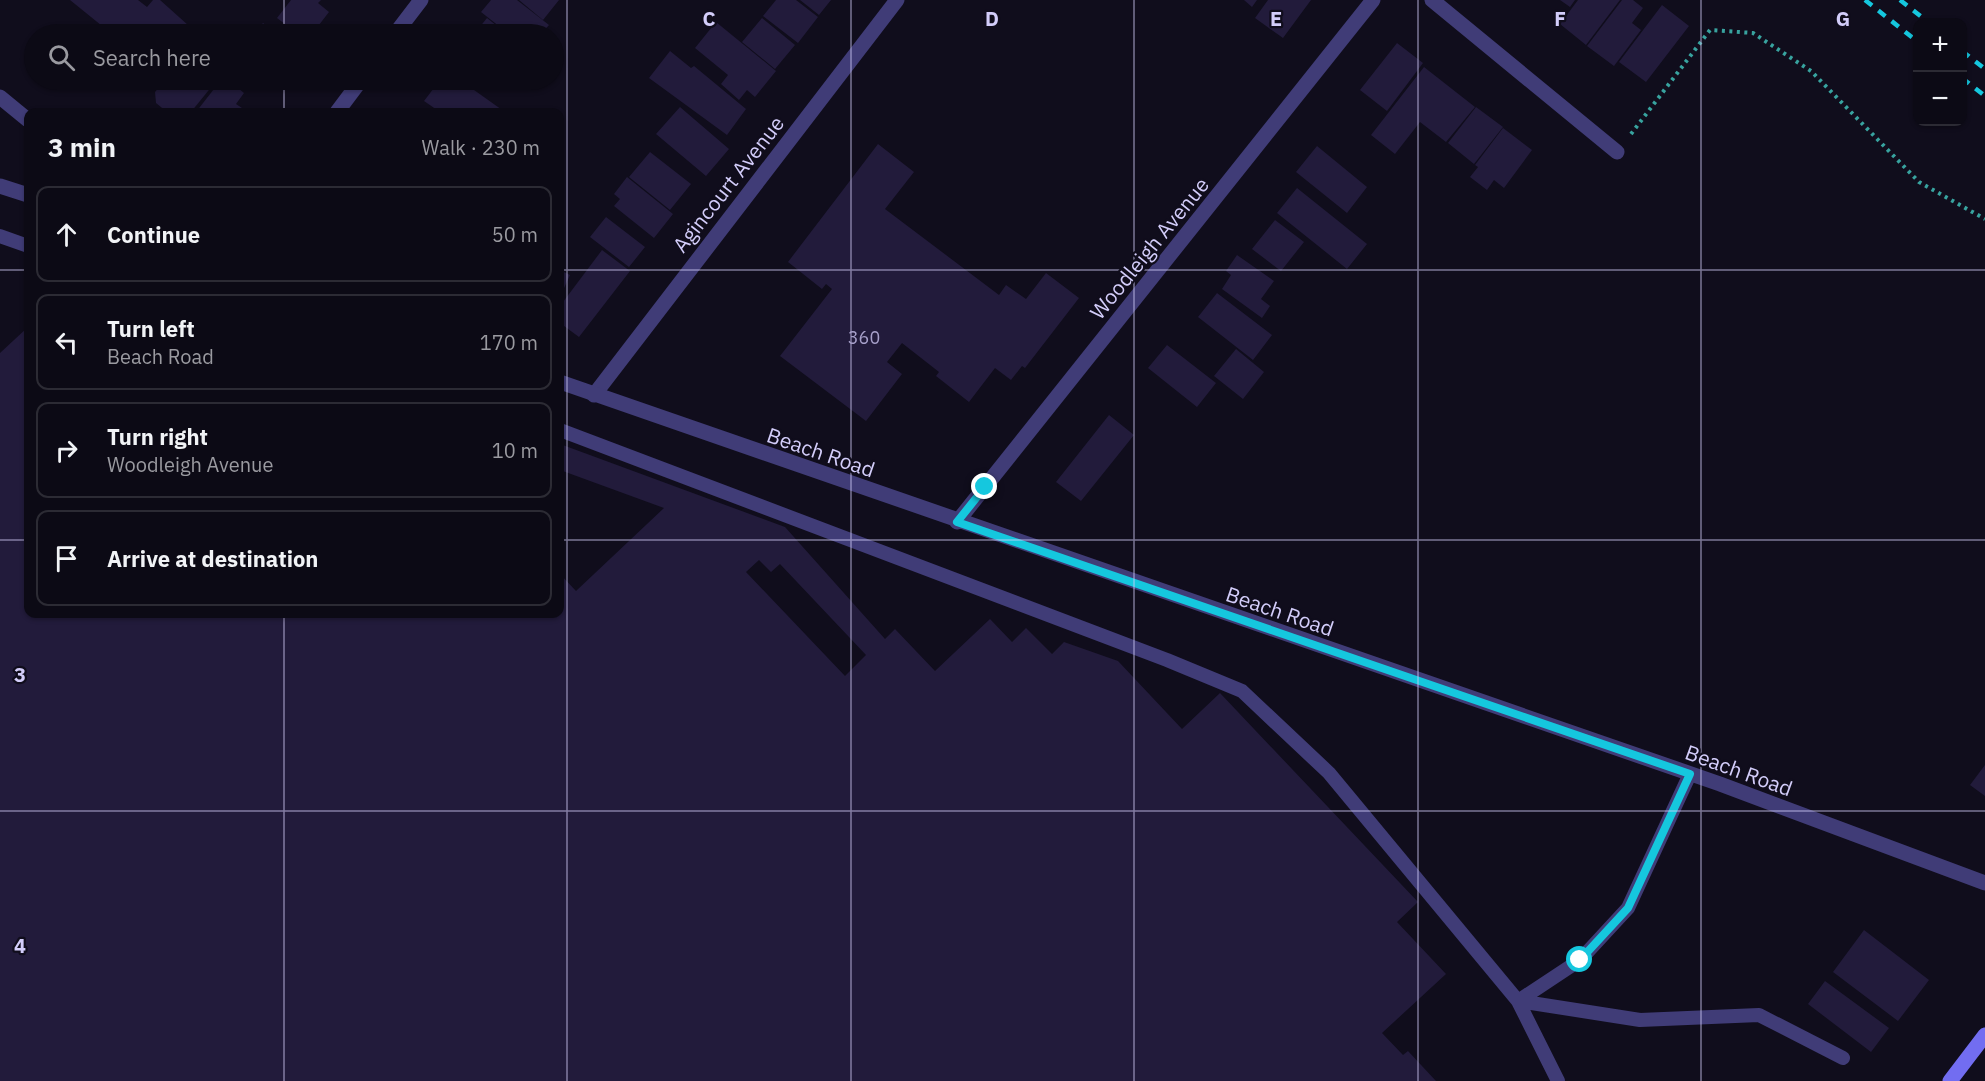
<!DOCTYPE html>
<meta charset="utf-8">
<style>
:root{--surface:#0c0a15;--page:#15131e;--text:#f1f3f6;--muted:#9a9aa0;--line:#2c2b34}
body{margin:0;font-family:"IBM Plex Sans",sans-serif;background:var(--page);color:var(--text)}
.controls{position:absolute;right:18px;top:18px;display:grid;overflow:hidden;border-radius:12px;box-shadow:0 2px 4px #0004}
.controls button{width:54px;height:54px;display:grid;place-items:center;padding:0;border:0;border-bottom:2px solid var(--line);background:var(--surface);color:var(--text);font:30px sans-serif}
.stop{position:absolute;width:18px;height:18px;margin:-14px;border:4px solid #15c7de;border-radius:50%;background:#fff}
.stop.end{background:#15c7de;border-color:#fff;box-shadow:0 2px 6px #0008}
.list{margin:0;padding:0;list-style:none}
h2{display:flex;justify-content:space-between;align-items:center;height:78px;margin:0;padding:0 24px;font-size:26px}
h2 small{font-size:20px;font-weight:400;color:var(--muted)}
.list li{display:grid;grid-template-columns:39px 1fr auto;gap:18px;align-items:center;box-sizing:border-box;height:96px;margin:0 12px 12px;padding:0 12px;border:2px solid var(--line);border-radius:12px}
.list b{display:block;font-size:22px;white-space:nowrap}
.list p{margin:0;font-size:20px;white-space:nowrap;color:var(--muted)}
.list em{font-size:20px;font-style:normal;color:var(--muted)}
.icon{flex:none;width:33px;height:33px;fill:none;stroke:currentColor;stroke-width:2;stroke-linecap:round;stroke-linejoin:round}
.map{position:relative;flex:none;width:1985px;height:1081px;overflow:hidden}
.search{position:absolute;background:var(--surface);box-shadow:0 2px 4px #0004;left:24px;top:24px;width:540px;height:66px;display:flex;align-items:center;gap:15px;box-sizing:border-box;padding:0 21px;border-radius:33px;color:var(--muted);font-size:22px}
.panel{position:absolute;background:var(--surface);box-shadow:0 2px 4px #0004;left:24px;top:108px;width:540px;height:510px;border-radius:12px}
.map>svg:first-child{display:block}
.building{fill:#221b3b;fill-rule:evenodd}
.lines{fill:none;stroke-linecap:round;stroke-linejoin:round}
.path{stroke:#38a39f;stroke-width:4;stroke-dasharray:3 4.5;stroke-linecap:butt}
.service{stroke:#403c77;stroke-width:14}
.minor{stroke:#403c77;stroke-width:15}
.tertiary{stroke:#403c77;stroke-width:15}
.secondary{stroke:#726df1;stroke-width:15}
.rail{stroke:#15c7de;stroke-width:4.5;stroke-dasharray:9 8;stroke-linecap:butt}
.route{stroke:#15c7de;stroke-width:8}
.grid{fill:none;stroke:#d3cdfa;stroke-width:1.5;stroke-opacity:0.55}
.labels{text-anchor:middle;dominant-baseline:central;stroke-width:4.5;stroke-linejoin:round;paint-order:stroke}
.number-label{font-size:18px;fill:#a7a0ca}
.street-label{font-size:21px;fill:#d3cdfa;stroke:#100d1c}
.grid-label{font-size:20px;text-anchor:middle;font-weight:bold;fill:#d3cdfa;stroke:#100d1c;stroke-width:4.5;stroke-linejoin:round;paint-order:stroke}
</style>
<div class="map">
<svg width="1985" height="1081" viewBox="0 0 1985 1081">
<rect width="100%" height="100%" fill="#100d1c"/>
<path class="building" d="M 70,0 L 138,0 L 147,7 L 153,0 L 160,0 L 198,34 L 112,34 Z
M 291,0 L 321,0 L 318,3 L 329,12 L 312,34 L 298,34 L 277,18 Z
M 491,0 L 517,0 L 549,25 L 541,34 L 509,34 L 481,12 Z
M 519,0 L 559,0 L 543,20 Z
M 776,0 L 796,0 L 818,17 L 798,43 L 763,16 Z
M 800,0 L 831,0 L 819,15 Z
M 1244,0 L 1257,0 L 1252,7 Z
M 1268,0 L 1311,0 L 1283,38 L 1255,18 Z
M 1560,0 L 1575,0 L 1570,7 Z
M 1578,0 L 1620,0 L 1586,45 L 1560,24 Z
M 1622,0 L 1633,0 L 1643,8 L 1632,23 L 1641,30 L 1614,66 L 1587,46 Z
M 1662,5 L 1689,26 L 1646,82 L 1619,62 Z
M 487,18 L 507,34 L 474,34 Z
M 762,18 L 795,45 L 775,69 L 742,42 Z
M 716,22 L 776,71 L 755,97 L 747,90 L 739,100 L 721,84 L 728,75 L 695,48 Z
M 263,23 L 278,34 L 254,34 Z
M 1397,43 L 1423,63 L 1387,111 L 1360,90 Z
M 670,51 L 691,68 L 694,66 L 746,109 L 727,135 L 649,78 Z
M 1424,67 L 1475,107 L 1446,142 L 1420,122 L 1395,154 L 1371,135 Z
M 154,80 L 217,80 L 191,112 L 167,112 L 156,103 L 155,92 L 161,85 Z
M 221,80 L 244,80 L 238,88 L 244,93 L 236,104 L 248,112 L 196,112 Z
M 440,80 L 460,80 L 505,112 L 440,112 L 424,101 Z
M 680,107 L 729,149 L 706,176 L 656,134 Z
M 1476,107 L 1503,127 L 1474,164 L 1448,143 Z
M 1503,128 L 1532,150 L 1504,188 L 1494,180 L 1487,190 L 1470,177 L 1478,167 L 1475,165 Z
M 878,144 L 914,172 L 885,209 L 999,295 L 1006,285 L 1026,299 L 1046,273 L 1079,298 L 1025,368 L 1022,366 L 1011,380 L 995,368 L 969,402 L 936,376 L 939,372 L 902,343 L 887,362 L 902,374 L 866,421 L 780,356 L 832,289 L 826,284 L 822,289 L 788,262 Z
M 1317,146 L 1367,187 L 1347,213 L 1296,172 Z
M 650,152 L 691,184 L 670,210 L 629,177 Z
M 627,177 L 673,214 L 654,238 L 614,206 L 620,199 L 614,194 Z
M 1297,188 L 1367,244 L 1347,269 L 1277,213 Z
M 606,217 L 645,247 L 629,267 L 590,237 Z
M 1275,220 L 1304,242 L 1281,271 L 1252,249 Z
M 602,250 L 630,271 L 579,337 L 560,323 L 560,306 Z
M 1237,255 L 1274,281 L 1261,299 L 1270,306 L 1262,318 L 1222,289 L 1231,275 L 1226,271 Z
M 560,270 L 570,275 L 560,297 Z
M 1217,293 L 1272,335 L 1253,360 L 1198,317 Z
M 28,327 L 28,614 L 560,614 L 560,574 L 576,591 L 664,508 L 560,470 L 560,444 L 785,527 L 885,639 L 895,629 L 935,671 L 990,619 L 1012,642 L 1026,628 L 1052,654 L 1064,642 L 1118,661 L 1182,729 L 1220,693 L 1418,902 L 1397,922 L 1446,974 L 1382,1033 L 1403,1055 L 1408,1051 L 1436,1081 L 0,1081 L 0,353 ZM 759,560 L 771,572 L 780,564 L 866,655 L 845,676 L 746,572 Z
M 1167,345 L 1216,383 L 1197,407 L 1148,368 Z
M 1236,349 L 1264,372 L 1243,399 L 1214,376 Z
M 1109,415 L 1134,435 L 1081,501 L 1056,482 Z
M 1985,765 L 1985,796 L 1970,785 Z
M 1864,930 L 1929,980 L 1898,1021 L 1833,972 Z
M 1825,981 L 1889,1028 L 1871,1052 L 1808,1004 Z"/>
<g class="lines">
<path class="path" d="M 1631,134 L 1710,30 L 1753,33 L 1811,71 L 1919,182 L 1985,219"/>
<path class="service" d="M 0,236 L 28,246
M 560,430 L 1167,660 L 1242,691 L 1329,773 L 1518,1001 L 1558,1081
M 1518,1001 L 1640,1020 L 1759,1015 L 1843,1058
M 1518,1001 L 1580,960 L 1628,908 L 1690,774"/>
<path class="minor" d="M 1432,0 L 1617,152
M 395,34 L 421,0
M 0,97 L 28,120
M 337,112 L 361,80
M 594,395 L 897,0
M 957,522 L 1373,0"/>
<path class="tertiary" d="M 0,186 L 28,195
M 560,382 L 1720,784 L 1985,883"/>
<path class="secondary" d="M 1950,1081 L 1985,1035"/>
<path class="rail" d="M 1865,0 L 1918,42
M 1900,0 L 1928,22
M 1962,51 L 1985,69
M 1962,78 L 1985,96"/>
</g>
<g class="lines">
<path class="route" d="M 985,487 L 957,522 L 1690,774 L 1628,908 L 1580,960"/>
</g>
<path class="grid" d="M 284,0 L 284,34M 567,0 L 567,1081M 851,0 L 851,1081M 1134,0 L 1134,1081M 1418,0 L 1418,1081M 1701,0 L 1701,1081M 284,80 L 284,112M 0,270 L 28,270M 560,270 L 1985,270M 0,540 L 28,540M 560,540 L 1985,540M 284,614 L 284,1081M 0,811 L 1985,811"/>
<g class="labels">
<g class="number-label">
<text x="864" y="337">360</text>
</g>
<g class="street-label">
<text transform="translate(728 184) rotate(-52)">Agincourt Avenue</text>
<text transform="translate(1149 248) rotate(-51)">Woodleigh Avenue</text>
<text transform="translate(821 452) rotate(19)">Beach Road</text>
<text transform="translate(1280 611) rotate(19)">Beach Road</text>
<text transform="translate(1739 770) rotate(20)">Beach Road</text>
</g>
</g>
<g class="grid-label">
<text x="709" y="26">C</text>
<text x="992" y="26">D</text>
<text x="1276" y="26">E</text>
<text x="1560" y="26">F</text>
<text x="1843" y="26">G</text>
<text x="20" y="682">3</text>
<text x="20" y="953">4</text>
</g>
</svg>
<div class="controls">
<button>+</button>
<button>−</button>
</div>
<div class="stop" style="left:1580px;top:960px"></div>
<div class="stop end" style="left:985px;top:487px"></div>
<div class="search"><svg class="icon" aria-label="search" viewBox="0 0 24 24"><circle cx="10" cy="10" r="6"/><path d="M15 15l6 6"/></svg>Search here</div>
<section class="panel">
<h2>3 min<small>Walk · 230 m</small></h2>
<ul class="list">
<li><svg class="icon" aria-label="ahead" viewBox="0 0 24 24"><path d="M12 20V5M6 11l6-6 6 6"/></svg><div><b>Continue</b></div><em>50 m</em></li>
<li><svg class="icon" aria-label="left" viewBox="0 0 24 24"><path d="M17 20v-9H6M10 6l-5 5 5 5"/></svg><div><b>Turn left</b><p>Beach Road</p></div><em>170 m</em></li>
<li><svg class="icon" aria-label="right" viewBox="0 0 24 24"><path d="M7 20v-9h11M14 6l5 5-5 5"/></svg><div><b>Turn right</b><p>Woodleigh Avenue</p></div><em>10 m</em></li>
<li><svg class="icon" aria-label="arrive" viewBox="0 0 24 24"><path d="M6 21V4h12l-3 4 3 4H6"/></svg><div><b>Arrive at destination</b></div></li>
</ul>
</section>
</div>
